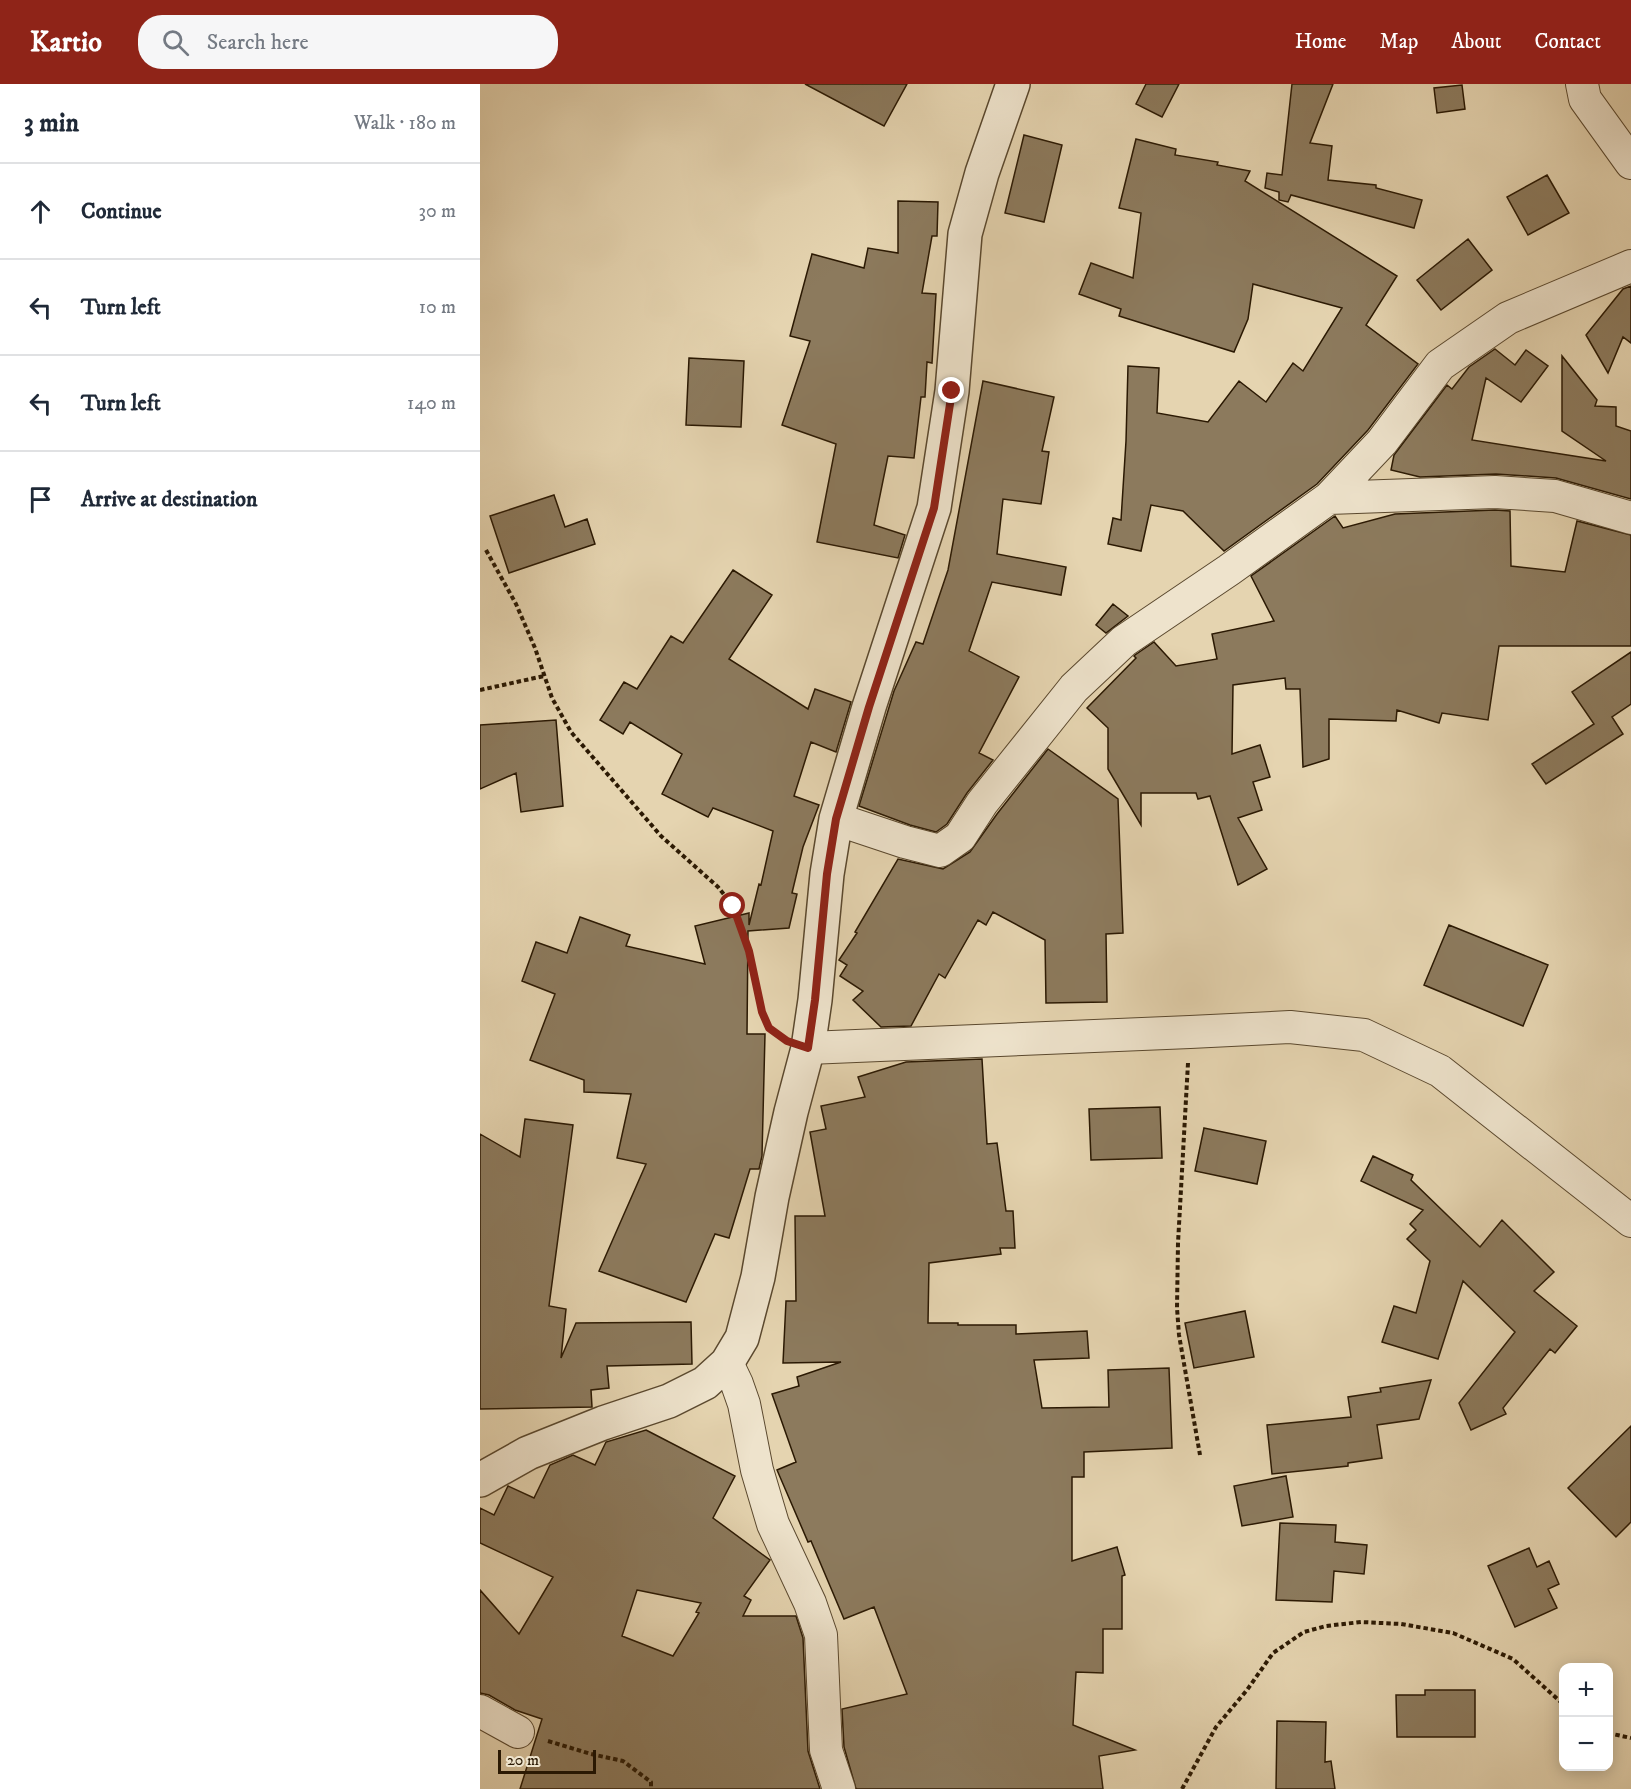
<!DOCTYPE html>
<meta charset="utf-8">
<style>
:root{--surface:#fff;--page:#f6f6f7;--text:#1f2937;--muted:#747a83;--line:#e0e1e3;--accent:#8f2418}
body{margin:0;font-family:"IM FELL DW Pica",serif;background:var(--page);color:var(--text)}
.controls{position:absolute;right:18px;bottom:18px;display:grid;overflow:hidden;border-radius:12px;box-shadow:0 3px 15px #0003}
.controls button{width:54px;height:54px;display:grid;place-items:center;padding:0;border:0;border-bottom:2px solid var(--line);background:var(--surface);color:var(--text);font:30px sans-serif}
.scale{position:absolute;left:18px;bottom:15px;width:98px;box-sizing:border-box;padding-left:6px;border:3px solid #2b1903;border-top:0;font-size:16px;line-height:21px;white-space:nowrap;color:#2b1903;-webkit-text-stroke:4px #eee3cc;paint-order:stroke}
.stop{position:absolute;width:18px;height:18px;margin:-14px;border:4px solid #8f2418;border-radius:50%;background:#fff}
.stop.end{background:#8f2418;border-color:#fff;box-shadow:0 2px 6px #0008}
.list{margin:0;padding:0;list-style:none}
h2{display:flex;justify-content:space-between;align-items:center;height:78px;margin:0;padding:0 24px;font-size:26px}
h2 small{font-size:20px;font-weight:400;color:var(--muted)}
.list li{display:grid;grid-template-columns:39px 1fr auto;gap:18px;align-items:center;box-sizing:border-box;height:96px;padding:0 24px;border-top:2px solid var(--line)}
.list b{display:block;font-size:22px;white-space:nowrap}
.list em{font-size:20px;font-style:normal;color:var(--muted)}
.icon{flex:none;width:33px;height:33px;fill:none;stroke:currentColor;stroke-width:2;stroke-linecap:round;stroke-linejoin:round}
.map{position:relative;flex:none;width:1151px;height:1705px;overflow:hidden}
header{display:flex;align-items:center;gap:36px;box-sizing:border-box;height:84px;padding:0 30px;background:var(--accent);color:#fff}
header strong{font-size:28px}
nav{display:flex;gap:33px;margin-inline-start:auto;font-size:21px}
.search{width:420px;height:54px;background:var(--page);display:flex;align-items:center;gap:15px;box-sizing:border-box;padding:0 21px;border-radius:24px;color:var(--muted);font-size:22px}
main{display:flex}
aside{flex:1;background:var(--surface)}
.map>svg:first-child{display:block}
.building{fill:#8c7a5d;stroke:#2b1903;stroke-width:1.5;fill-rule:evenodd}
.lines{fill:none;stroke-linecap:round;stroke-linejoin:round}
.minor-casing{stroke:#5a482e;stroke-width:34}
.tertiary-casing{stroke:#5a482e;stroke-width:36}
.path{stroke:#2b1903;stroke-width:4;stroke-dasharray:4.5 3;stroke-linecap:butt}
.minor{stroke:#eee3cc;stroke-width:32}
.tertiary{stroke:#eee3cc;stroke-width:33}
.route{stroke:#8f2418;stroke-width:8}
</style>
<header>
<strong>Kartio</strong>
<div class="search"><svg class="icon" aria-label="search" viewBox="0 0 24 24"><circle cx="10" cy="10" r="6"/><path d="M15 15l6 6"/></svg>Search here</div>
<nav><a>Home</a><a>Map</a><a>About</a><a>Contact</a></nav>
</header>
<main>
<aside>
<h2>3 min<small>Walk · 180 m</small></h2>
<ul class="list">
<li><svg class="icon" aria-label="ahead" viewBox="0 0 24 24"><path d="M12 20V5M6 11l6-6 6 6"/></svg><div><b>Continue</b></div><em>30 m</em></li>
<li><svg class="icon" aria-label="left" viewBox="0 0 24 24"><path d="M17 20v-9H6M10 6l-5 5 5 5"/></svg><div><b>Turn left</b></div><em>10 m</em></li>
<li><svg class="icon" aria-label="left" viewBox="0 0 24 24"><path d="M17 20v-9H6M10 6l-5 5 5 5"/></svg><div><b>Turn left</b></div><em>140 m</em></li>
<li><svg class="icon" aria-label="arrive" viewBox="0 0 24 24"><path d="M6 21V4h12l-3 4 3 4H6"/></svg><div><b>Arrive at destination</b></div></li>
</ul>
</aside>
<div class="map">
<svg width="1151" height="1705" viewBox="0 0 1151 1705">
<rect width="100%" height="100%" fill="#e5d4b0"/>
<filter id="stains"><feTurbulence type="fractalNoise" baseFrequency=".00333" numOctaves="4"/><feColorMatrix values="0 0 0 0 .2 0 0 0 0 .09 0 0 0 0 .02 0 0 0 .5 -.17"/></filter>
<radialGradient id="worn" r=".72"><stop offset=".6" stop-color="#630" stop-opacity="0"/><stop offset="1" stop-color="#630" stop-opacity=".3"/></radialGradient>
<path class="building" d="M 325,0 L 427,0 L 404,42 Z
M 666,0 L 699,0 L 682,33 L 656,20 Z
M 812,0 L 853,0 L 830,59 L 852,62 L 848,96 L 896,101 L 896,104 L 942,116 L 934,144 L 811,111 L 808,118 L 799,116 L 799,108 L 785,104 L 787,89 L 802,91 Z
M 982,1 L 985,25 L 957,29 L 954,4 Z
M 544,51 L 582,61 L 564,138 L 525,129 Z
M 656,55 L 696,65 L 695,71 L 738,78 L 737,81 L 770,87 L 765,97 L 917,192 L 886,241 L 938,280 L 888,346 L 837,400 L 744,467 L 703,427 L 671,421 L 661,467 L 628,460 L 633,434 L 641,436 L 646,357 L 648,282 L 679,284 L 677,329 L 728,338 L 759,297 L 786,318 L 813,279 L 823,287 L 862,224 L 773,200 L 768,235 L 754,268 L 639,232 L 641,225 L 599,210 L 611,179 L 653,194 L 661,129 L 639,124 Z
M 1067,91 L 1089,129 L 1048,151 L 1027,113 Z
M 418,117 L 458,118 L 457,152 L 452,152 L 442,209 L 456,210 L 452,279 L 447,278 L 445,313 L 441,313 L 434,374 L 408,372 L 394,441 L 425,451 L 418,474 L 337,458 L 356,360 L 302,341 L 330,257 L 310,252 L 332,170 L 384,184 L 388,164 L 418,169 Z
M 988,155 L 1012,186 L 961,226 L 937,196 Z
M 1151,202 L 1151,259 L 1143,253 L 1128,289 L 1106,251 L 1143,205 Z
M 1015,265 L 1035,281 L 1046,266 L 1068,282 L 1041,318 L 1006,294 L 992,356 L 1126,377 L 1082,347 L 1082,272 L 1117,316 L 1115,322 L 1136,323 L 1136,342 L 1151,347 L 1151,415 L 1076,394 L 1016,390 L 940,393 L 911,386 L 914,371 L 967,301 L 972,305 L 989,283 Z
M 209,274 L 264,277 L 261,343 L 206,341 Z
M 503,297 L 574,313 L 562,367 L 569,368 L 561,420 L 523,415 L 517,470 L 586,483 L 581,511 L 512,498 L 489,567 L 539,593 L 499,669 L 513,676 L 487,709 L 467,740 L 456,748 L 430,741 L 379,722 L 414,607 L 436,558 L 443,560 L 468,486 Z
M 74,411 L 85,443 L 107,435 L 115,460 L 29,489 L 10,432 Z
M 1015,426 L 1030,427 L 1031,482 L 1085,488 L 1097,437 L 1151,451 L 1151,562 L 1019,562 L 1008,636 L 962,629 L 959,639 L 917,626 L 916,637 L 849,635 L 849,675 L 823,683 L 820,605 L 806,605 L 805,594 L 753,601 L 752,670 L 780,661 L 790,693 L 773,698 L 782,726 L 758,734 L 787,785 L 758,801 L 730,712 L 718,715 L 716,709 L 661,709 L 661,741 L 628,685 L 628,644 L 607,624 L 656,574 L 654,572 L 655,571 L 674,558 L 696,582 L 737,575 L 732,550 L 794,537 L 771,492 L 855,432 L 863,444 L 915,430 Z
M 253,486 L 292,511 L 249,575 L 328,625 L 335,605 L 371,618 L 356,668 L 331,658 L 314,712 L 339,721 L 323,763 L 312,809 L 317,810 L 309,844 L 268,847 L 267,950 L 285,950 L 282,1072 L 279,1085 L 270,1085 L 249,1154 L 235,1150 L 206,1218 L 119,1187 L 166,1080 L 137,1074 L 151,1010 L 104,1008 L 104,996 L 50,976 L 75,910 L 42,897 L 56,858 L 87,869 L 100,833 L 150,851 L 146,862 L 225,880 L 215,842 L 269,829 L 269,841 L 279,800 L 281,801 L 293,747 L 233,724 L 228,733 L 182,710 L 202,670 L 150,638 L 143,650 L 120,636 L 144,598 L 157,605 L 191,552 L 203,559 Z
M 633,520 L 648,532 L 626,549 L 616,541 Z
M 1151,568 L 1151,620 L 1132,633 L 1143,650 L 1066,700 L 1052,680 L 1114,640 L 1092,608 Z
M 76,636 L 83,722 L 41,728 L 36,689 L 0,705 L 0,641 Z
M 568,665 L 638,715 L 643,849 L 626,850 L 627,918 L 566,919 L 565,856 L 513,828 L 506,841 L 498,836 L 465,894 L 459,890 L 431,942 L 401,943 L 373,916 L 383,907 L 360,892 L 367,881 L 359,876 L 377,849 L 375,848 L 418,775 L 463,785 L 490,768 L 517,730 Z
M 969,841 L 1068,881 L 1043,942 L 944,901 Z
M 502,975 L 507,1060 L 517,1059 L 526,1127 L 533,1127 L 535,1164 L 520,1164 L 521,1170 L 449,1179 L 448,1239 L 478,1239 L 478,1241 L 536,1241 L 536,1250 L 607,1247 L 609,1274 L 554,1276 L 562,1324 L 629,1323 L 628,1286 L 689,1284 L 692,1364 L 604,1368 L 604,1393 L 592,1393 L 592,1477 L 637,1463 L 645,1491 L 642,1492 L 642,1545 L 623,1545 L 623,1589 L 596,1588 L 593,1641 L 655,1666 L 619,1672 L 623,1705 L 376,1705 L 364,1663 L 362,1625 L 427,1610 L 394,1523 L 364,1535 L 331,1457 L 328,1458 L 297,1386 L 316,1378 L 292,1310 L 319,1302 L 317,1293 L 361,1278 L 303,1279 L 306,1217 L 316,1217 L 315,1132 L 345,1132 L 330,1048 L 346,1045 L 341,1022 L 385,1013 L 378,993 L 426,978 Z
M 680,1023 L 682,1074 L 611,1076 L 609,1025 Z
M 45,1035 L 93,1041 L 69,1222 L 86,1225 L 81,1274 L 96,1239 L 211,1238 L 212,1280 L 127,1282 L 129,1304 L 111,1306 L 112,1323 L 0,1325 L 0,1050 L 40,1073 Z
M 724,1044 L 786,1057 L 777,1100 L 715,1087 Z
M 893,1072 L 933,1091 L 931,1096 L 1000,1163 L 1022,1136 L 1074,1188 L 1054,1207 L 1097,1242 L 1075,1269 L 1070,1265 L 1023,1324 L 1026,1330 L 991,1346 L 979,1319 L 1035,1248 L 983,1197 L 958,1275 L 902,1258 L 914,1222 L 936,1229 L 950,1177 L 927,1155 L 936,1146 L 930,1140 L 943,1126 L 881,1097 Z
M 765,1227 L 774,1273 L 714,1284 L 705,1239 Z
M 951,1296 L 939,1335 L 897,1341 L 902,1374 L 868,1379 L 868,1382 L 792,1390 L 787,1341 L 871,1333 L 868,1313 L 901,1308 L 900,1304 Z
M 1151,1342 L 1151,1438 L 1136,1453 L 1088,1404 Z
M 166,1346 L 255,1392 L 233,1434 L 290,1476 L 264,1512 L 271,1516 L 263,1532 L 316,1532 L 323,1554 L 328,1667 L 340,1705 L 40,1705 L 62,1635 L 35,1626 L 9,1611 L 0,1609 L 0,1506 L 39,1550 L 73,1493 L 0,1459 L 0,1424 L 14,1431 L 28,1402 L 54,1414 L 70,1381 L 93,1371 L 115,1381 L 126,1358 ZM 157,1506 L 221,1519 L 216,1528 L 219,1529 L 193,1572 L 142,1552 Z
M 806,1392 L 813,1433 L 762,1442 L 754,1402 Z
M 800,1439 L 856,1441 L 855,1458 L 887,1461 L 884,1490 L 854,1487 L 852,1518 L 796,1516 Z
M 1049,1464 L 1057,1483 L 1069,1477 L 1079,1500 L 1068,1505 L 1077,1524 L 1035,1543 L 1008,1482 Z
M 945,1606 L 995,1606 L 995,1653 L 917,1653 L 916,1611 L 945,1611 Z
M 797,1637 L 846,1638 L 845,1678 L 851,1677 L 855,1705 L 796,1705 Z"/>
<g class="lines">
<defs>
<path id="minor" d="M 1102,0 L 1105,15 L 1151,79
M 849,414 L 1015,408 L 1075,412 L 1151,434
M 356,735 L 425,758 L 460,767 L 480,753 L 502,719 L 594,604 L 644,557 L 749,486 L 849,414 L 902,358 L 960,281 L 1028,234 L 1151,182
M 328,964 L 710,948 L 810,943 L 884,951 L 960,987 L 1151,1137
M 247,1279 L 257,1300 L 264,1320 L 277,1386 L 293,1440 L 330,1519 L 341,1551 L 346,1666 L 359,1705
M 0,1627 L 38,1648"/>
<path id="tertiary" d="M 0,1396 L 48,1369 L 123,1339 L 189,1317 L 225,1299 L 247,1279 L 262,1254 L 278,1193 L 292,1113 L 311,1028 L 328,964 L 335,916 L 347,790 L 356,735 L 389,623 L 454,424 L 472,307 L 485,150 L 502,89 L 533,0"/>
</defs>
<use href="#minor" class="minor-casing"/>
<use href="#tertiary" class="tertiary-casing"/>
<path class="path" d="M 6,466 L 36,520 L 55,564 L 72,614 L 91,648 L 181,752 L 238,803 L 253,822 L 269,867 L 282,928 L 289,944 L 296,949
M 0,606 L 64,592
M 708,979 L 698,1159 L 697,1224 L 699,1251 L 720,1371
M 1128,1649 L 1151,1654
M 68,1657 L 111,1670 L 143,1677 L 171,1698 L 171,1705
M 702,1705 L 736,1643 L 767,1606 L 793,1569 L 824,1548 L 846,1542 L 881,1538 L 921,1540 L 973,1549 L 1033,1575 L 1084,1621"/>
<use href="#minor" class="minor"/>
<use href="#tertiary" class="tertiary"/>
</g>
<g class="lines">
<path class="route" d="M 253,822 L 269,867 L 282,928 L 289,944 L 307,957 L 328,964 L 335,916 L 347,790 L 356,735 L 389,623 L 454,424 L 472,307"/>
</g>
<rect width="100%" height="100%" filter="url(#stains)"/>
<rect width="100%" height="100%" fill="url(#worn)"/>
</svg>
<div class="controls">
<button>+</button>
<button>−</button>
</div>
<div class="scale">20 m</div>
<div class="stop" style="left:253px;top:822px"></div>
<div class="stop end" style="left:472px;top:307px"></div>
</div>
</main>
